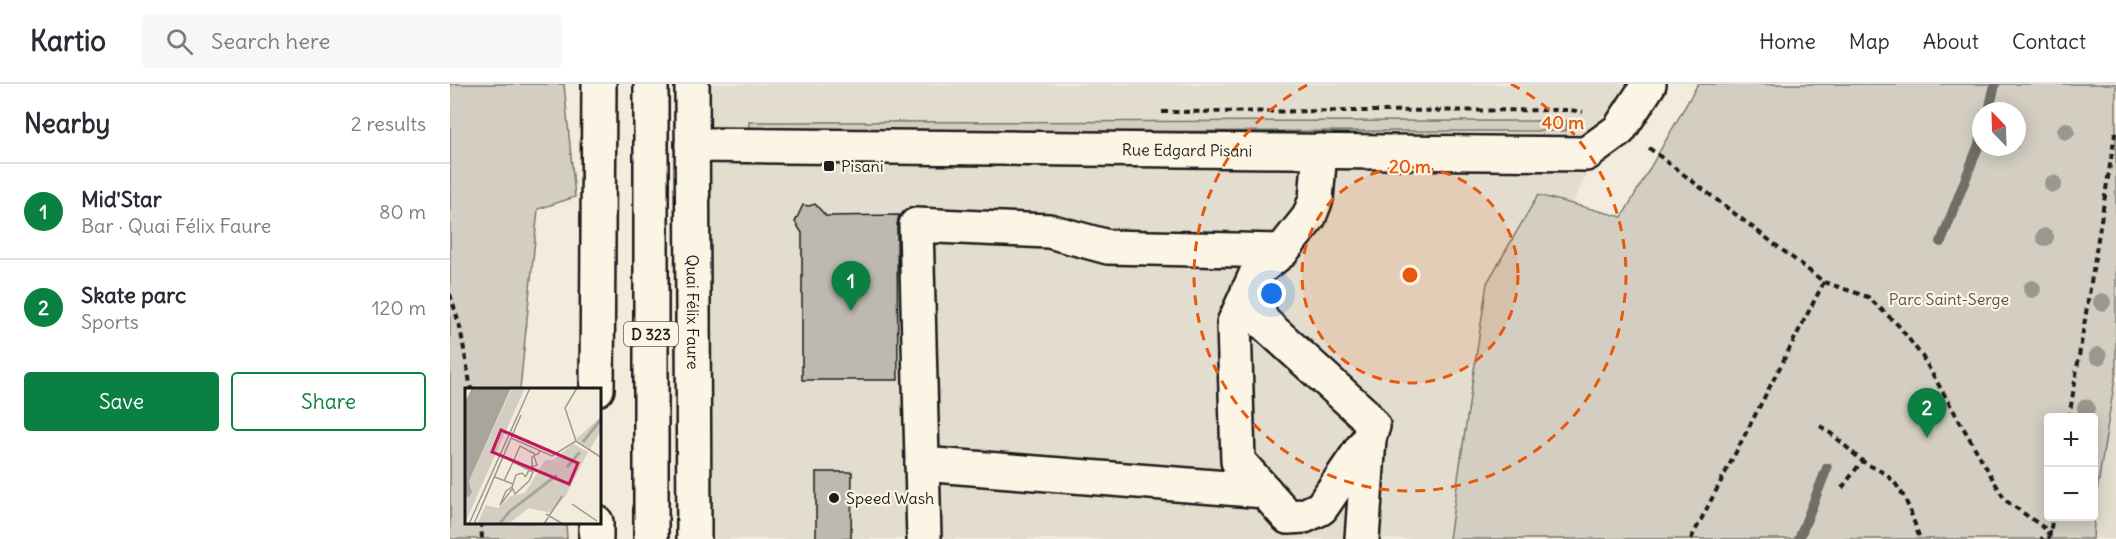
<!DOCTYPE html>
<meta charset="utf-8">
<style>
:root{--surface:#fff;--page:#f7f7f7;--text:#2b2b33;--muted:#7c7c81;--line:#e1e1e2;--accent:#0b8043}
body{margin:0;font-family:Delius,sans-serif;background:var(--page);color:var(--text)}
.controls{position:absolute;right:18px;bottom:18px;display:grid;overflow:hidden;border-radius:6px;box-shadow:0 3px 15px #0003}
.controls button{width:54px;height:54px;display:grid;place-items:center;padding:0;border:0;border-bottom:2px solid var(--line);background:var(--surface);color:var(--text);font:30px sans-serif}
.compass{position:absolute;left:1522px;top:18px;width:54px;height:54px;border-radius:50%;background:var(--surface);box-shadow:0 3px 15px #0003;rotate:337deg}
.you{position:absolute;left:822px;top:210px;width:21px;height:21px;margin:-15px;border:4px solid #fff;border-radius:50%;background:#1a73e8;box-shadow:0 0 0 9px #1a73e833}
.badge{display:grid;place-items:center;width:39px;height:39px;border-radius:50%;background:var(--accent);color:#fff;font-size:20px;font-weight:700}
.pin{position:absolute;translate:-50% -50px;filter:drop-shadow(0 2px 3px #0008)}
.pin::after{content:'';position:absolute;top:32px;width:21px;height:18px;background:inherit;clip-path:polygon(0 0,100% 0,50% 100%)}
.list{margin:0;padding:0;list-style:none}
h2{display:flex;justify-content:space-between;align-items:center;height:78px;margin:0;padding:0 24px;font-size:26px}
h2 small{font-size:20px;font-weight:400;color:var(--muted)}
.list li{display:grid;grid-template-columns:39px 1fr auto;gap:18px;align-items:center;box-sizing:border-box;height:96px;padding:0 24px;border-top:2px solid var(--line)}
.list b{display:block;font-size:22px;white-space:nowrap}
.list p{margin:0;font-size:20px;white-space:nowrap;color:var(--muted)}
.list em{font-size:20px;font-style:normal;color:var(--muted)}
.actions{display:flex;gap:12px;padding:18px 24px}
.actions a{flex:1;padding:14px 0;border:2px solid var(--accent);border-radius:6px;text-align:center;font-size:21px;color:var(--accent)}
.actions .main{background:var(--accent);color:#fff}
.icon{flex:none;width:33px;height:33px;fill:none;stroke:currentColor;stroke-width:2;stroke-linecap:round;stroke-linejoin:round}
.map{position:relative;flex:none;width:1666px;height:455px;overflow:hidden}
header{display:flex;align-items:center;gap:36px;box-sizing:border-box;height:84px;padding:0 30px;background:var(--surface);border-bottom:2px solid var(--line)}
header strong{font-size:28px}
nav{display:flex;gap:33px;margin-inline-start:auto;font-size:21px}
.search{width:420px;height:54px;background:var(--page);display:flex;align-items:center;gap:15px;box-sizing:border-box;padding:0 21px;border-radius:6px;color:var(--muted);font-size:22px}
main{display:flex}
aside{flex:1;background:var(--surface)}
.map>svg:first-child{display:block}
.built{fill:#e3ddcf}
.green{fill:#d3cec1;stroke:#78756e;stroke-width:1.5;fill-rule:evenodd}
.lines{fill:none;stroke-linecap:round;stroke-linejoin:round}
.stream{stroke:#716e68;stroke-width:10}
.building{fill:#beb9ae;stroke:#1c1c1c;stroke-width:1.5}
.minor-casing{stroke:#1c1c1c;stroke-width:38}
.highway-casing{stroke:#1c1c1c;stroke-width:38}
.path{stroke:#1c1c1c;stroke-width:4;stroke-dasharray:6 4.5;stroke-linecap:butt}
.minor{stroke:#fcf5e5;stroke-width:33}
.highway{stroke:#fcf5e5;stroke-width:33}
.tree{fill:#9b978e}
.ring{fill:none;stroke:#e8590c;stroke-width:3;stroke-dasharray:10 8}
.poi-dot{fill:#1c1c1c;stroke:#fcf5e5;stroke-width:2}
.labels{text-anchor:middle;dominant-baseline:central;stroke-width:4.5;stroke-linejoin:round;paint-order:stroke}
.shield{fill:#fcf5e5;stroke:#5f5d58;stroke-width:1.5}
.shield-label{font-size:15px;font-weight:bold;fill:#1c1c1c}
.street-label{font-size:16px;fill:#1c1c1c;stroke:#fcf5e5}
.poi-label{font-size:16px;fill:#1c1c1c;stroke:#fcf5e5;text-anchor:start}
.park-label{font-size:16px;fill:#53514e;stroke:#fcf5e5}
.inset-river{fill:none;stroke:#aaa59b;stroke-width:3}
.inset-road{fill:none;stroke:#9d9990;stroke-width:1.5}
.view{fill:#c2185b;fill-opacity:0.15;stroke:#c2185b;stroke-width:3}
.inset-edge{fill:none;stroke:#1c1c1c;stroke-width:3}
.centre{fill:#e8590c;stroke:#fcf5e5;stroke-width:3}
.ring-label{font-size:18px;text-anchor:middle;font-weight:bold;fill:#e8590c;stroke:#fcf5e5;stroke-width:4.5;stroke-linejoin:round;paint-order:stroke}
</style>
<header>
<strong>Kartio</strong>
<div class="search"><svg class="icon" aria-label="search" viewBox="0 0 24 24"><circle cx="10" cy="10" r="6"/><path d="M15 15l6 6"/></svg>Search here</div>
<nav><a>Home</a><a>Map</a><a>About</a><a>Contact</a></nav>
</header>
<main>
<aside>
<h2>Nearby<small>2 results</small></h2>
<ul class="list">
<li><span class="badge">1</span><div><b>Mid'Star</b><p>Bar · Quai Félix Faure</p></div><em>80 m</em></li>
<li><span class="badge">2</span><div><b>Skate parc</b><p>Sports</p></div><em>120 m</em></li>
</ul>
<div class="actions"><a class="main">Save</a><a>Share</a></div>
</aside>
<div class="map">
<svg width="1666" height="455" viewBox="0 0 1666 455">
<rect width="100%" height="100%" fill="#f3ecdd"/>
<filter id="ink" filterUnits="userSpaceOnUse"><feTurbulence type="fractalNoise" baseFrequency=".0167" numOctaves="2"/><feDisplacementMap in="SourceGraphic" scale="12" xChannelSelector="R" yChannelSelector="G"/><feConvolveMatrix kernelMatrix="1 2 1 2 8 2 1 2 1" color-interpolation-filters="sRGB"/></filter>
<g filter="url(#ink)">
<path class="built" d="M 251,0 L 1187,0 L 1147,68 L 1123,119 L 1088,111 L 1037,199 L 999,455 L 263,455 L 250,74 Z
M 1666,288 L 1666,455 L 1643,455 L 1645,420 Z"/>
<path class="green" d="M 0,0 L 114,0 L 125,113 L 88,125 L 70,305 L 16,305 L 16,438 L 116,439 L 117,455 L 0,455 Z
M 1248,0 L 1666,0 L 1666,288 L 1645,420 L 1643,455 L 999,455 L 1037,199 L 1088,111 L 1172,133 ZM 1531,27 L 1567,27 L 1567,63 L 1531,63 ZM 1598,334 L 1644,334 L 1644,432 L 1598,432 Z
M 1117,37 L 1116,47 L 299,48 L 299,38 Z"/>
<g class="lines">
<path class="stream" d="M 1539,27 L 1545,0
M 1491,158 L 1531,55
M 1349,455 L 1377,384"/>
</g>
<path class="building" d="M 365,120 L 376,132 L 449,131 L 447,141 L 448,296 L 352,296 L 352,149 L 345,138 L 353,121 L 359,122 Z
M 366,388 L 402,388 L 401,455 L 366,455 Z"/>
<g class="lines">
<defs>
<g id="minor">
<path id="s1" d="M 242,0 L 244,455"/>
<path id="s2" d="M 242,61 L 1136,70 L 1169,46 L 1199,0"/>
<path d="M 798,207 L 813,238 L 913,329 L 923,342 L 919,354 L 871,424 L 854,432 L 838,433 L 788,377 L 784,239 L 808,186 L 832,167 L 859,133 L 866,115 L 870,67"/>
<path d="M 472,380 L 815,407"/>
<path d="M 474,455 L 466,141 L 599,147 L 658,163 L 832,167"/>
<path d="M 912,455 L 919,355"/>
</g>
<path id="highway" d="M 147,305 L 149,0
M 146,455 L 146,438
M 201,455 L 201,0"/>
</defs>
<use href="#minor" class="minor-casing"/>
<use href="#highway" class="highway-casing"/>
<path class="path" d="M 712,28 L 1120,26 L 1133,28
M 1199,64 L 1374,198 L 1418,213 L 1448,241 L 1472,272 L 1555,416 L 1600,448 L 1591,455
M 0,210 L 10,243 L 21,305
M 1619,334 L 1666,44
M 1370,342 C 1386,352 1397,364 1410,375 C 1418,382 1427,384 1435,390 C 1455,404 1462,433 1470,455
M 1392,404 L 1412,377
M 31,438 L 32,455
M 1241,455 L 1374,198
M 1599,455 L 1603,432"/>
<use href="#minor" class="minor"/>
<use href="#highway" class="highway"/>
</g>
<g class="tree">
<circle cx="1616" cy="47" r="9"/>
<circle cx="1603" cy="100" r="9"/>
<circle cx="1595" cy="153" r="9"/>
<circle cx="1582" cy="205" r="9"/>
<circle cx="1652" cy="218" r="9"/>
<circle cx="1648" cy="272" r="9"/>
<circle cx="1636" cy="324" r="9"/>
</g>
</g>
<circle cx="960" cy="191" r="108" fill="#e8590c" fill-opacity=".12"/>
<g class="ring">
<circle cx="960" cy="191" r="108"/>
<path d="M1061 0A216 216 0 1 1 859 0"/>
</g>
<g class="poi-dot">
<rect x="373" y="76" width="12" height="12" rx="3"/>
<circle cx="384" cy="414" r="6"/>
</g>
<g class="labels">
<rect class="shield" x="174" y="238" width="54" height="24" rx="4.5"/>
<g class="shield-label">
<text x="201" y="250">D 323</text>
</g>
<g class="street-label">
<text stroke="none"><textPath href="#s2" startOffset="495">Rue Edgard Pisani</textPath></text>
<text stroke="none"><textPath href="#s1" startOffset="228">Quai Félix Faure</textPath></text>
</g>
<g class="poi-label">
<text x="391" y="82">Pisani</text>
<text x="396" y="414">Speed Wash</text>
</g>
<g class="park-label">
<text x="1499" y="215">Parc Saint-Serge</text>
</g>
</g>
<g transform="translate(15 304)">
<rect width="136" height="136" fill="#f3ecdd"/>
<path d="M 47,0 L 60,0 L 0,135 L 0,108 L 7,101 L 4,93 ZM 136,29 L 136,43 L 125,61 L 111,51 ZM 108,56 L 123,64 L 100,109 L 86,125 L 64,120 L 43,136 L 12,136 L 21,117 L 33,120 L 46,108 L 60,105 L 80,72 L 88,72 Z" fill="#d3cec1"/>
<path d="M 7,0 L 46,0 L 4,93 L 7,104 L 4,109 L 0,108 L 0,14 Z" fill="#aaa59b"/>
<path class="inset-river" d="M 118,54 L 137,30M 102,79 L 115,64M 35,135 L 45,123 L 92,87"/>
<path class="inset-road" d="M 46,50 L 87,68 L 111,53 L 137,70M 111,53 L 100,20 L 112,0M 69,68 L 72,77 L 67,79 L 67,69 L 69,68 L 70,67 L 73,66 L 75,63M 48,74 L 55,58 L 70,66M 30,89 L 48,96M 61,89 L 57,85 L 51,87 L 47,99 L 50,106 L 64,93 L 68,84 L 64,82M 39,93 L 48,74 L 64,82 L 61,88M 47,99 L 41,103 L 35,117 L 48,100M 107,116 L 132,133M 81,126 L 98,136M 4,136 L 65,0M 9,136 L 56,27M 79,136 L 97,108"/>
<path class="view" d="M 36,42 L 113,75 L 104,96 L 27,64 Z"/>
<rect width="136" height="136" class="inset-edge"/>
</g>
<circle cx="960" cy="191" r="9" class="centre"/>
<g class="ring-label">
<text x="1113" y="45">40 m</text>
<text x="960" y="89">20 m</text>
</g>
</svg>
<div class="controls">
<button>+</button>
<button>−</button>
</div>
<svg class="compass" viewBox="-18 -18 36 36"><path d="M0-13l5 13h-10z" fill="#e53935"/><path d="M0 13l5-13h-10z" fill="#7c7c81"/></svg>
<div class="you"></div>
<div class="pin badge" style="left:401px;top:227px">1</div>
<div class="pin badge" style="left:1477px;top:354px">2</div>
</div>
</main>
